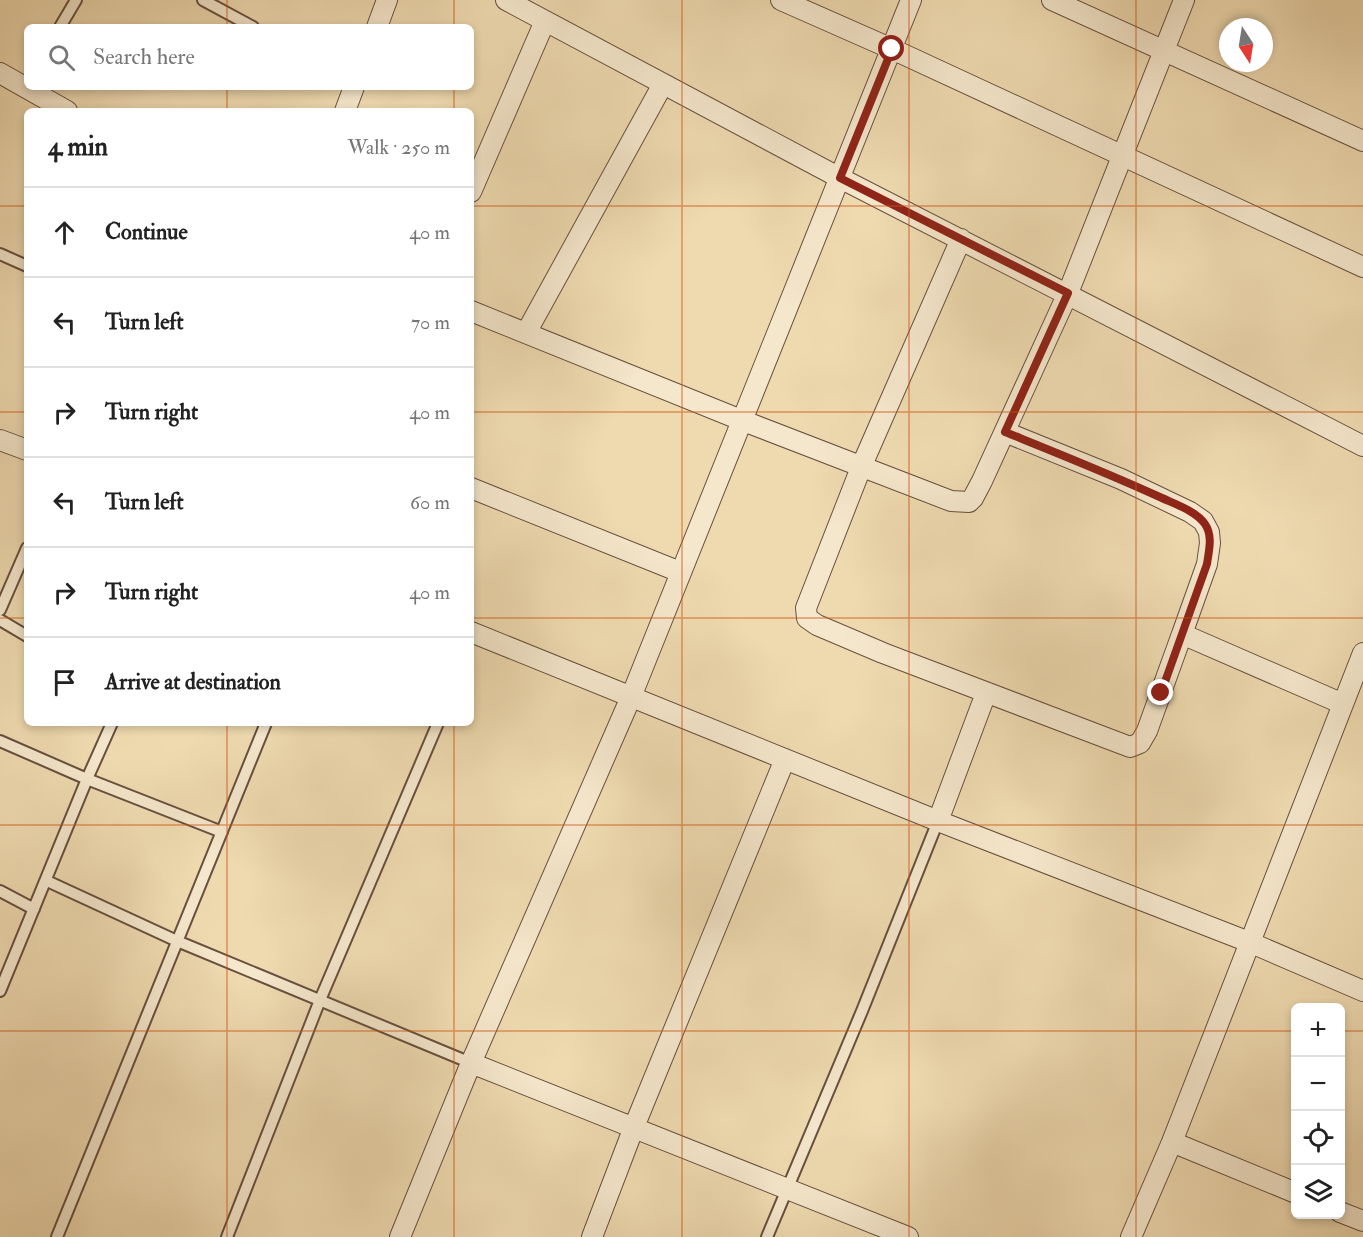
<!DOCTYPE html>
<meta charset="utf-8">
<style>
:root{--surface:#fff;--page:#f2f2f2;--text:#222;--muted:#767676;--line:#e0e0e0}
body{margin:0;font-family:"IM FELL Double Pica",serif;background:var(--page);color:var(--text)}
.controls{position:absolute;right:18px;bottom:18px;display:grid;overflow:hidden;border-radius:9px;box-shadow:0 3px 9px #0003}
.controls button{width:54px;height:54px;display:grid;place-items:center;padding:0;border:0;border-bottom:2px solid var(--line);background:var(--surface);color:var(--text);font:30px sans-serif}
.compass{position:absolute;left:1219px;top:18px;width:54px;height:54px;border-radius:50%;background:var(--surface);box-shadow:0 3px 9px #0003;rotate:168deg}
.stop{position:absolute;width:18px;height:18px;margin:-14px;border:4px solid #8f2418;border-radius:50%;background:#fff}
.stop.end{background:#8f2418;border-color:#fff;box-shadow:0 2px 6px #0008}
.list{margin:0;padding:0;list-style:none}
h2{display:flex;justify-content:space-between;align-items:center;height:78px;margin:0;padding:0 24px;font-size:26px}
h2 small{font-size:20px;font-weight:400;color:var(--muted)}
.list li{display:grid;grid-template-columns:39px 1fr auto;gap:18px;align-items:center;box-sizing:border-box;height:90px;padding:0 24px;border-top:2px solid var(--line)}
.list b{display:block;font-size:22px;white-space:nowrap}
.list em{font-size:20px;font-style:normal;color:var(--muted)}
.icon{flex:none;width:33px;height:33px;fill:none;stroke:currentColor;stroke-width:2;stroke-linecap:round;stroke-linejoin:round}
.map{position:relative;flex:none;width:1363px;height:1237px;overflow:hidden}
.search{position:absolute;background:var(--surface);box-shadow:0 3px 9px #0003;left:24px;top:24px;width:450px;height:66px;display:flex;align-items:center;gap:15px;box-sizing:border-box;padding:0 21px;border-radius:9px;color:var(--muted);font-size:22px}
.panel{position:absolute;background:var(--surface);box-shadow:0 3px 9px #0003;left:24px;top:108px;width:450px;height:618px;border-radius:9px}
.map>svg:first-child{display:block}
.lines{fill:none;stroke-linecap:round;stroke-linejoin:round}
.lane-casing{stroke:#67503f;stroke-width:14}
.street-casing{stroke:#67503f;stroke-width:22}
.lane{stroke:#f5e7cc;stroke-width:10}
.street{stroke:#f5e7cc;stroke-width:20}
.route{stroke:#8f2418;stroke-width:8}
.grid{fill:none;stroke:#ce510e;stroke-width:1.5;stroke-opacity:0.55}
</style>
<div class="map">
<svg width="1363" height="1237" viewBox="0 0 1363 1237">
<rect width="100%" height="100%" fill="#efdab0"/>
<filter id="stains"><feTurbulence type="fractalNoise" baseFrequency=".00333" numOctaves="4"/><feColorMatrix values="0 0 0 0 .2 0 0 0 0 .09 0 0 0 0 .02 0 0 0 .5 -.17"/></filter>
<radialGradient id="worn" r=".72"><stop offset=".6" stop-color="#630" stop-opacity="0"/><stop offset="1" stop-color="#630" stop-opacity=".3"/></radialGradient>
<g class="lines">
<defs>
<path id="lane" d="M 203,0 L 253,27
M 60,27 L 76,0
M 0,254 L 27,266
M 0,610 L 27,548
M 0,620 L 27,636
M 0,741 L 87,779 L 222,832
M 47,881 L 177,941 L 471,1063
M 0,891 L 34,909
M 0,991 L 87,779 L 112,723
M 57,1237 L 266,723
M 227,1237 L 320,1000 L 438,723
M 767,1237 L 862,1011 L 938,821"/>
<path id="street" d="M 506,0 L 840,178 L 1363,446
M 781,0 L 892,49 L 1363,267
M 1052,0 L 1363,141
M 377,27 L 387,0
M 0,73 L 67,111
M 345,111 L 354,87
M 471,192 L 545,21
M 961,239 L 862,465 L 806,608 L 807,618 L 817,625 L 883,653 L 1130,747 L 1140,743 L 1147,731 L 1182,634
M 471,311 L 741,420 L 951,501 L 969,502 L 973,498 L 982,481 L 1068,293 L 1184,0
M 526,333 L 663,84
M 1005,432 L 1121,479 L 1190,512 L 1203,521 L 1209,532 L 1210,543 L 1207,564 L 1182,634 L 1343,704
M 0,440 L 27,450
M 471,488 L 680,572
M 471,632 L 938,821 L 1249,942 L 1363,991
M 938,821 L 986,693
M 471,1063 L 908,1237
M 1172,1142 L 1296,1193
M 1340,1212 L 1363,1221
M 400,1237 L 471,1063 L 631,697 L 911,0
M 592,1237 L 634,1127 L 785,759
M 1131,1237 L 1172,1142 L 1363,653"/>
</defs>
<use href="#lane" class="lane-casing"/>
<use href="#street" class="street-casing"/>
<use href="#lane" class="lane"/>
<use href="#street" class="street"/>
</g>
<g class="lines">
<path class="route" d="M 892,49 L 840,178 L 1068,293 L 1005,432 C 1057,453 1110,474 1162,498 C 1175,504 1196,511 1205,524 C 1213,536 1209,550 1207,564 L 1161,693"/>
</g>
<path class="grid" d="M 227,0 L 227,27M 454,0 L 454,27M 682,0 L 682,1237M 909,0 L 909,1237M 1136,0 L 1136,1237M 227,87 L 227,111M 454,87 L 454,111M 0,206 L 27,206M 471,206 L 1363,206M 0,412 L 27,412M 471,412 L 1363,412M 0,618 L 27,618M 471,618 L 1363,618M 227,723 L 227,1237M 454,723 L 454,1237M 0,825 L 1363,825M 0,1031 L 1296,1031M 1340,1031 L 1363,1031"/>
<rect width="100%" height="100%" filter="url(#stains)"/>
<rect width="100%" height="100%" fill="url(#worn)"/>
</svg>
<div class="controls">
<button>+</button>
<button>−</button>
<button><svg class="icon" aria-label="locate" viewBox="0 0 24 24"><circle cx="12" cy="12" r="6"/><path d="M12 2v4M12 18v4M2 12h4M18 12h4"/></svg></button>
<button><svg class="icon" aria-label="layers" viewBox="0 0 24 24"><path d="M12 4l9 5-9 5-9-5zM3 14l9 5 9-5"/></svg></button>
</div>
<svg class="compass" viewBox="-18 -18 36 36"><path d="M0-13l5 13h-10z" fill="#e53935"/><path d="M0 13l5-13h-10z" fill="#767676"/></svg>
<div class="stop" style="left:892px;top:49px"></div>
<div class="stop end" style="left:1161px;top:693px"></div>
<div class="search"><svg class="icon" aria-label="search" viewBox="0 0 24 24"><circle cx="10" cy="10" r="6"/><path d="M15 15l6 6"/></svg>Search here</div>
<section class="panel">
<h2>4 min<small>Walk · 250 m</small></h2>
<ul class="list">
<li><svg class="icon" aria-label="ahead" viewBox="0 0 24 24"><path d="M12 20V5M6 11l6-6 6 6"/></svg><div><b>Continue</b></div><em>40 m</em></li>
<li><svg class="icon" aria-label="left" viewBox="0 0 24 24"><path d="M17 20v-9H6M10 6l-5 5 5 5"/></svg><div><b>Turn left</b></div><em>70 m</em></li>
<li><svg class="icon" aria-label="right" viewBox="0 0 24 24"><path d="M7 20v-9h11M14 6l5 5-5 5"/></svg><div><b>Turn right</b></div><em>40 m</em></li>
<li><svg class="icon" aria-label="left" viewBox="0 0 24 24"><path d="M17 20v-9H6M10 6l-5 5 5 5"/></svg><div><b>Turn left</b></div><em>60 m</em></li>
<li><svg class="icon" aria-label="right" viewBox="0 0 24 24"><path d="M7 20v-9h11M14 6l5 5-5 5"/></svg><div><b>Turn right</b></div><em>40 m</em></li>
<li><svg class="icon" aria-label="arrive" viewBox="0 0 24 24"><path d="M6 21V4h12l-3 4 3 4H6"/></svg><div><b>Arrive at destination</b></div></li>
</ul>
</section>
</div>
